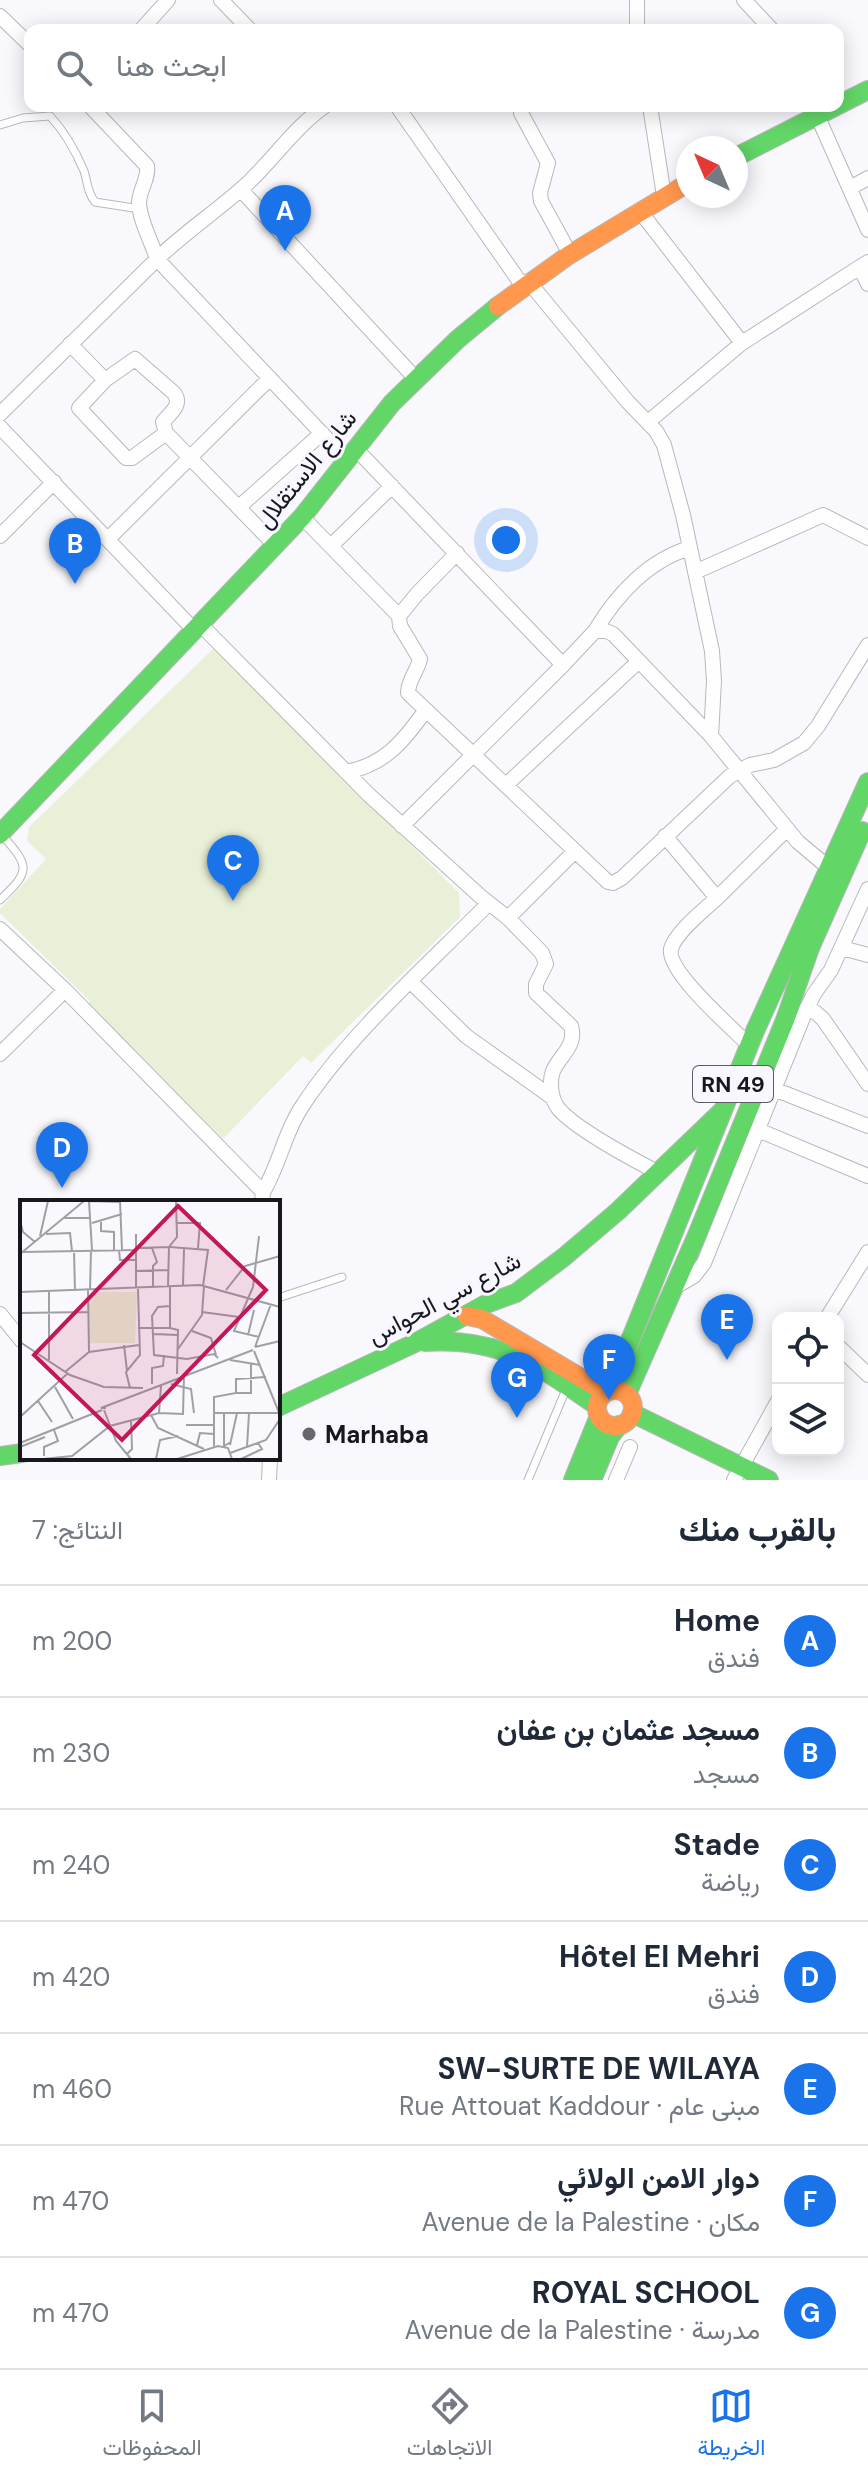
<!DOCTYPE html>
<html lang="ar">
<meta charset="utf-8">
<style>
:root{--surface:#fff;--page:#f6f6f7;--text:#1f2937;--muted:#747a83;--line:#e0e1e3;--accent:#1a73e8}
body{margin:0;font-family:"DM Sans",Vazirmatn,sans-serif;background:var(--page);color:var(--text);direction:rtl}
.controls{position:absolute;right:24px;bottom:24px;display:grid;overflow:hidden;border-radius:16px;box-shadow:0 4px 20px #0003}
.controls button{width:72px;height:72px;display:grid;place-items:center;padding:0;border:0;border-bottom:2px solid var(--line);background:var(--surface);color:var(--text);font:40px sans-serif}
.compass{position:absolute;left:676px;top:136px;width:72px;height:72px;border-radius:50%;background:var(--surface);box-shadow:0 4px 20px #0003;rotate:316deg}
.you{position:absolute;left:506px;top:540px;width:28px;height:28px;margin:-20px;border:6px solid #fff;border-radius:50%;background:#1a73e8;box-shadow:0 0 0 12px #1a73e833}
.badge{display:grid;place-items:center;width:52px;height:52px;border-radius:50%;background:var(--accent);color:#fff;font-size:26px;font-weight:700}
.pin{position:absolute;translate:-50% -66px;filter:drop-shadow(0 2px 4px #0008)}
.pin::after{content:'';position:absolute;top:42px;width:28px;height:24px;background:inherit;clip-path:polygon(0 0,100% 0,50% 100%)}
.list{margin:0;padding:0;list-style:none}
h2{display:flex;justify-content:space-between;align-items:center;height:104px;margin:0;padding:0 32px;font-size:34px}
h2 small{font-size:26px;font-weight:400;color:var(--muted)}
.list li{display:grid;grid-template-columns:52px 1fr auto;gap:24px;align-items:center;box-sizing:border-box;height:112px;padding:0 32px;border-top:2px solid var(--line)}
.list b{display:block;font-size:30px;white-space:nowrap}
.list p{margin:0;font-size:26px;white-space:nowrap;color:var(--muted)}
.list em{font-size:26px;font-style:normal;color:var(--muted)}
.icon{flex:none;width:44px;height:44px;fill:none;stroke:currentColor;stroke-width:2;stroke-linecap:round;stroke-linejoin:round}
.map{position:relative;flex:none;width:868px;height:1480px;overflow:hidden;direction:ltr}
.search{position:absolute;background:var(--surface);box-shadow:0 4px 20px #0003;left:24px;right:24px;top:24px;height:88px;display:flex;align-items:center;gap:20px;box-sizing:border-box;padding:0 28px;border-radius:16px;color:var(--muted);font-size:30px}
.sheet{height:888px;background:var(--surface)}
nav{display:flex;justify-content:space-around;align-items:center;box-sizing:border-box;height:112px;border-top:2px solid var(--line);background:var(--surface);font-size:22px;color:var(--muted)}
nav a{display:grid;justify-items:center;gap:4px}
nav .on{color:var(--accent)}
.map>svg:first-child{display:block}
.green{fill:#e8f1d7}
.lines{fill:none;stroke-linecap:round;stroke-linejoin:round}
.lane-casing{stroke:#b8b8bc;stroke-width:9}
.street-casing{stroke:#b8b8bc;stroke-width:16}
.fast-casing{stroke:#b8b8bc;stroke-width:20}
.slow-casing{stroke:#b8b8bc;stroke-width:20}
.lane{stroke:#fefeff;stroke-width:7}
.street{stroke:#fefeff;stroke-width:14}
.fast{stroke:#63d668;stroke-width:18}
.slow{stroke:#ff974d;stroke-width:18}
.poi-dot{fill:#67666c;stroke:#f8f7ff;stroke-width:3}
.labels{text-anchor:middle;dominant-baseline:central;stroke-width:6;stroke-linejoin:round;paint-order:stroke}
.shield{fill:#f8f7ff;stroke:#5c5a62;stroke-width:2}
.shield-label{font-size:22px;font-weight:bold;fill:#19171e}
.street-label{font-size:24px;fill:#19171e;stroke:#f8f7ff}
.poi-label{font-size:24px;font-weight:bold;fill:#19171e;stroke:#f8f7ff;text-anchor:start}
.inset-road{fill:none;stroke:#9f9fa4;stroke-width:2}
.view{fill:#c2185b;fill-opacity:0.15;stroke:#c2185b;stroke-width:4}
.inset-edge{fill:none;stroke:#19171e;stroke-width:4}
</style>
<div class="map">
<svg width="868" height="1480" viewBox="0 0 868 1480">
<rect width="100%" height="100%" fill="#f9f9fd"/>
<path class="green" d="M 215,647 L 459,893 L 460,917 L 311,1063 L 303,1056 L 223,1139 L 86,1006 L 90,1001 L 0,913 L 0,909 L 46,859 L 27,841 L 29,827 Z"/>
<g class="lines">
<defs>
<path id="lane" d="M 0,125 L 23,118 L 50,116 C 64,131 76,152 84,171 C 88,183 87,192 95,202 L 140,209
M 0,900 C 32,870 29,866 2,835
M 278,1298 L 342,1277
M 528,1480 L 567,1387"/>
<path id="street" d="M 221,0 L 250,30
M 744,0 L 772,30
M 0,16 L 30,45
M 141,30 L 168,0
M 637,30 L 637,0
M 90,106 L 147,166 C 149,179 139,190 139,203 C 140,222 152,242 157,259 C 186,231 220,209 249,182 C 275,157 296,126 325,106
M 397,106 L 522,285
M 650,106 L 664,196
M 813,106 L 868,230
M 521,113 L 548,163 L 540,193 L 541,201 L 570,254
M 850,188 L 868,178
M 241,190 L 416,379
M 639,210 L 742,343
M 868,262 L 860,267 L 868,284
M 528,281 L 627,401 L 656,431 L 664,445 L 683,515 L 712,651 L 714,681 L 711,736
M 70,344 L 105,380 L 135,359 L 174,393 C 183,405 170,413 163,422 L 166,433 L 275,545
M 105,380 L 79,408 L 126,458 L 132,458 L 166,433
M 0,414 L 157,259 L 348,461
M 648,422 L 742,343 L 860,267
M 0,427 L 195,631
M 356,449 L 563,665 L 595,631 L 606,631 L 613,634 L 711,736 L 798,842 L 829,868
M 239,507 L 322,433
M 302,517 L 399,616
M 0,536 L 54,482
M 108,539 L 270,378
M 331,546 L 392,486
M 457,553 L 417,594 L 399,616 L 400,626 L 420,659 C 417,672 408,680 408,693 L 608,882 L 613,883 L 622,878 L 730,776 L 750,765 L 774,760 L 804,743 L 818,726 L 868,645
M 695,572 L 823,515 L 868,538
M 201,625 L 369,795 L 480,896 L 508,918 L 542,953 L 546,964 L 536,984 L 536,993 L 571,1026 C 577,1046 560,1055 553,1071 C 549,1082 551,1099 558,1108 C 574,1128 634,1160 659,1173
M 595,631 C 617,594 649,560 690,548
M 346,772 C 384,765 403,742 425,711
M 506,785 L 639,661
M 402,826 L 563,665
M 665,836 L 717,898 C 704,910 675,933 671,949 C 666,971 733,1029 749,1045
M 717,898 L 787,829
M 508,918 L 575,851
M 0,929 L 65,990 L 263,1192 L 262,1202
M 842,948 L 868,955
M 411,982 L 466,1036 L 553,1098
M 806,1010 L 815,1012 L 823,1019 L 868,1084
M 0,1054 L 65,990
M 766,1086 L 868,1126
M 758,1130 L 868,1176
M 263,1192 C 279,1166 284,1134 301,1108 C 348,1035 428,965 489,903
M 675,1287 L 694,1276 L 704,1263 L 806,1010 L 814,994 L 831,970 L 868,889
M 0,1314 L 22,1341
M 827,1318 L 868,1252
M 838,1346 L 868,1375
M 269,1480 L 270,1458
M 616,1480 L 630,1447
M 734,1480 L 778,1401"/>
<path id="fast" d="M 736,157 L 868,90
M 0,834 L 302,517 L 392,403 L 458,339 L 498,306
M 425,1342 C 501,1337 537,1365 597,1406
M 610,1390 L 755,1031 L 868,782
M 627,1394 L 697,1235 L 785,1020 L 810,948 L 862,831
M 278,1407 L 415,1343 L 486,1304 L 516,1293 L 564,1257 L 618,1211 L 721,1112
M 632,1413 L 769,1480
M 0,1456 L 22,1453
M 573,1480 L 599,1416
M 592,1480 L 610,1437 L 619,1425"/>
<path id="slow" d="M 498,306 L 569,255 L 688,183
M 467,1316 L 482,1319 L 605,1392
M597 1408a18 18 0 1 1 36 0a18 18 0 1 1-36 0Z"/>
</defs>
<use href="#lane" class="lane-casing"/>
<use href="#street" class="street-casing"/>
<use href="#fast" class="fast-casing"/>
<use href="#slow" class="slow-casing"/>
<use href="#lane" class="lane"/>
<use href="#street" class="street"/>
<use href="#fast" class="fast"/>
<use href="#slow" class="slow"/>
</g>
<circle class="poi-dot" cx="309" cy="1434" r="8"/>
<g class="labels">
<rect class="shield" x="693" y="1066" width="80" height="36" rx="6"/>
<g class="shield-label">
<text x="733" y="1084">RN 49</text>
</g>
<g class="street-label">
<text transform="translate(306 469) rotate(-51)">شارع الاستقلال</text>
<text transform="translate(444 1298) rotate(-28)">شارع سي الحواس</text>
</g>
<g class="poi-label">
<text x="325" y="1434">Marhaba</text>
</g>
</g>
<g transform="translate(20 1200)">
<rect width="260" height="260" fill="#f9f9fd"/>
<path d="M 81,92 L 117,92 L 115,143 L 70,143 L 69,98 Z" fill="#e8f1d7"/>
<path class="inset-road" d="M 69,1 L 72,50M 69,1 L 100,2M 100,1 L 102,50M 156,1 L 157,37 L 149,47 L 188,50 L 183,86M 45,18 L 71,18M 0,21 L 3,32 L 15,42M 81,22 L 81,31 L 94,32 L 94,50M 72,23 L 102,14M 157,23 L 180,23 L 178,48M 26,34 L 50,33 L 52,51M 20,36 L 28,1M 117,48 L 149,47 L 148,86M 132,48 L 137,62 L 133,66 L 133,88M 99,50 L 100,60 L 117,60M 54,51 L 55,91M 3,52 L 117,50M 0,54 L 64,1M 116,71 L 148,70M 163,85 L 164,49M 150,86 L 150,128 L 158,130 L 157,174M 116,89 L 116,34M 70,90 L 71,51M 206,90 L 225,66 L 260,56M 0,92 L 180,85 L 260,107M 150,106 L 138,107 L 132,116 L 134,155 L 167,159 L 194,154 L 198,158M 182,112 L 219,117M 0,113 L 68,112M 118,128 L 150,128M 172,131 L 191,138 L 196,155M 133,134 L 158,135M 228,135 L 234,110M 239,137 L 214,131 L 233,87 L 239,36M 0,142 L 50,175 L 84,187 L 123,188M 104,145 L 107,171M 235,147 L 251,104M 235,147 L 260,141M 158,149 L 182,115 L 184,86M 234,151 L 260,215M 69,152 L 119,145M 29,160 L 29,91M 210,160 L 240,165M 45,172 L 69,152 L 68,90M 132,184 L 132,168 L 143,166 L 144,155M 151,184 L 171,189 L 174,213M 35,187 L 53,219M 110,188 L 106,172 L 120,155 L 118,89M 216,193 L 231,193 L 231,164M 18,201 L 32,222M 86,208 L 81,208 L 233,150M 84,210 L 96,241 L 111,259M 139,213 L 141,186M 193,213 L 259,213M 204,213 L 204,246 L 211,242M 131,215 L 138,228 L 184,249M 0,217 L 47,174M 166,225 L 193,225M 0,243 L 82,210M 177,245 L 180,233 L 194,234M 210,245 L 217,213M 194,246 L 194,197 L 216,193 L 216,179 L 246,177M 0,247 L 25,237M 227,247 L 229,213M 210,253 L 246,240 L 260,219M 107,254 L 112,249 L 111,220M 24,256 L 24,247 L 38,241 L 34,230M 23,259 L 52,256 L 90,226 L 139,213 L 163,214 L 164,175M 136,259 L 140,240 L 158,236M 157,259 L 198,246 L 208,248 L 212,259M 221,259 L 242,249 L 238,243"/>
<path class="view" d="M 158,6 L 246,90 L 102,240 L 14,155 Z"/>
<rect width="260" height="260" class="inset-edge"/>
</g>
</svg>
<div class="controls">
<button><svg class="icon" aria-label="locate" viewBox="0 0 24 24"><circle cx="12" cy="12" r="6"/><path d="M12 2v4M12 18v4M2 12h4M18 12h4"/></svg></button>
<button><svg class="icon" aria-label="layers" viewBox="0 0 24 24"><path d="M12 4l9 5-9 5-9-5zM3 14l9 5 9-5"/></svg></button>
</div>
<svg class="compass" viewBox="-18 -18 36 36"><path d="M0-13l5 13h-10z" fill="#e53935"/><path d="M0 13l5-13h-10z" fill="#747a83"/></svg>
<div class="you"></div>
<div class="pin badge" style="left:285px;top:251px">A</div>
<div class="pin badge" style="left:75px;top:584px">B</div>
<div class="pin badge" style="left:233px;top:901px">C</div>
<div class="pin badge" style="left:62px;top:1188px">D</div>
<div class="pin badge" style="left:727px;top:1360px">E</div>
<div class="pin badge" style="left:609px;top:1400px">F</div>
<div class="pin badge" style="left:517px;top:1418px">G</div>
<div class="search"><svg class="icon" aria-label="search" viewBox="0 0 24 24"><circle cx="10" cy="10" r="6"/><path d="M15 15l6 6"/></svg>ابحث هنا</div>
</div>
<section class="sheet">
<h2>بالقرب منك<small>النتائج: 7</small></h2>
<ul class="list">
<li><span class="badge">A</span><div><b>Home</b><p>فندق</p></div><em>200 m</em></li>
<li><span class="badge">B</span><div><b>مسجد عثمان بن عفان</b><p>مسجد</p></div><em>230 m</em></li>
<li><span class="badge">C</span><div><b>Stade</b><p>رياضة</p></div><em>240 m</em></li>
<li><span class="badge">D</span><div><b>Hôtel El Mehri</b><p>فندق</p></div><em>420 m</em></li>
<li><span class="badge">E</span><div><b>SW-SURTE DE WILAYA</b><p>مبنى عام · Rue Attouat Kaddour</p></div><em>460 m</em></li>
<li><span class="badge">F</span><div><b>دوار الامن الولائي</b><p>مكان · Avenue de la Palestine</p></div><em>470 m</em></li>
<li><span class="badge">G</span><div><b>ROYAL SCHOOL</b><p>مدرسة · Avenue de la Palestine</p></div><em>470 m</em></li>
</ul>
</section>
<nav>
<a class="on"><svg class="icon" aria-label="map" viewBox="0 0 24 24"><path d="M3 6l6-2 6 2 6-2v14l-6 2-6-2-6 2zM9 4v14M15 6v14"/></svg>الخريطة</a>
<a><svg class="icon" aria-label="directions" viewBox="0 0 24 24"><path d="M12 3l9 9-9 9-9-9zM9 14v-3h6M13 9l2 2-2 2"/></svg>الاتجاهات</a>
<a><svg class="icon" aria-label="saved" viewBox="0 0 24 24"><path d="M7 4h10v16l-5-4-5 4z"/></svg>المحفوظات</a>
</nav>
